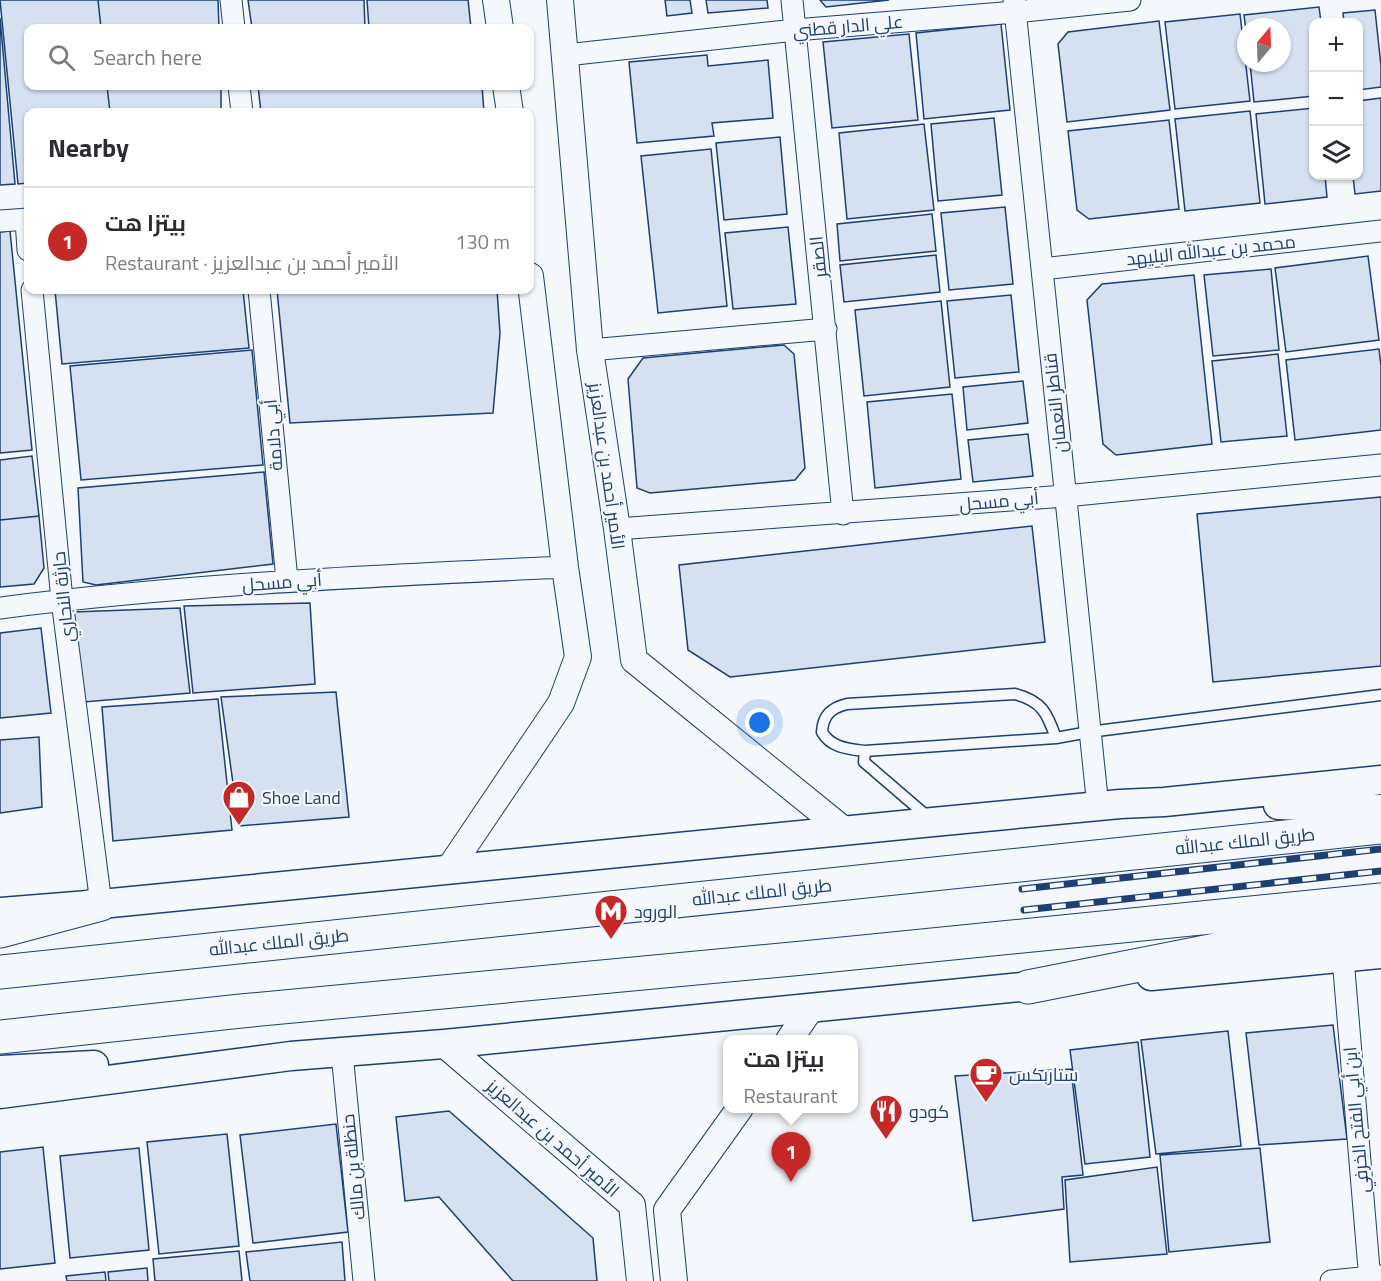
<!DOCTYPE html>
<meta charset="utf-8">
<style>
:root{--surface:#fff;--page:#f2f2f3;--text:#2b2b33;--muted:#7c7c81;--line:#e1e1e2;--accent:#c62828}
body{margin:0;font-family:"Titillium Web",Cairo,sans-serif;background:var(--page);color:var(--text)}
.controls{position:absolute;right:18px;top:18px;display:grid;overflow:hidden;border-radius:12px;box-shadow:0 2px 4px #0004}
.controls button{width:54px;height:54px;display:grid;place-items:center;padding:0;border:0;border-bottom:2px solid var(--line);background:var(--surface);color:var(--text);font:30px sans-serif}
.compass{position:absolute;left:1237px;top:18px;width:54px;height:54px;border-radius:50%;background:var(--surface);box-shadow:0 2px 4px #0004;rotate:19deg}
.you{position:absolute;left:760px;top:723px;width:21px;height:21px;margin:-15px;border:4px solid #fff;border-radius:50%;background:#1a73e8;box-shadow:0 0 0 9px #1a73e833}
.badge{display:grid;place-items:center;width:39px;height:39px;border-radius:50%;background:var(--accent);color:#fff;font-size:20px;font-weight:700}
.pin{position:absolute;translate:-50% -50px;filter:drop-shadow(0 2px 3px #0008)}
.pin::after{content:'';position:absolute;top:32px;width:21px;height:18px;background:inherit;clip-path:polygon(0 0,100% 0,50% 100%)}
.popup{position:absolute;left:723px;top:1035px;width:135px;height:78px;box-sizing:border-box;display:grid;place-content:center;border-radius:12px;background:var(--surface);filter:drop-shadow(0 2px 4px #0005);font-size:20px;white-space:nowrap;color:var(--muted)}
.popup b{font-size:22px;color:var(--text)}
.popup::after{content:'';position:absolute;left:50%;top:100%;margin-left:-12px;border:12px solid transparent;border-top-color:var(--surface)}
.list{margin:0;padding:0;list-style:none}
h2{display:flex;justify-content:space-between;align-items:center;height:78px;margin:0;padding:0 24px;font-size:26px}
h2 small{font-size:20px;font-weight:400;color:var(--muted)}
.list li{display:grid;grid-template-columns:39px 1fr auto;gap:18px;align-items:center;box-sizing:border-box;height:108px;padding:0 24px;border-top:2px solid var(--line)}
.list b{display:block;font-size:22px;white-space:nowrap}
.list p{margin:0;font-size:20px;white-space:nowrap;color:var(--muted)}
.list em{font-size:20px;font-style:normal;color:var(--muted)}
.icon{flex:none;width:33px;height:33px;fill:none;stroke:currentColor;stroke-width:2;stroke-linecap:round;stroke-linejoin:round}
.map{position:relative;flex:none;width:1381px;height:1281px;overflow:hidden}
.search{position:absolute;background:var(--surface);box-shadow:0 2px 4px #0004;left:24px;top:24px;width:510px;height:66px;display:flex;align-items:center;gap:15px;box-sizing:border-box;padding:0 21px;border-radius:12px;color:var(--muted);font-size:22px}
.panel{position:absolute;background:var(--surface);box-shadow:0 2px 4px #0004;left:24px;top:108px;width:510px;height:186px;border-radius:12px}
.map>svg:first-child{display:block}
.building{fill:#d5e0f0;stroke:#1d3f73;stroke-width:1.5}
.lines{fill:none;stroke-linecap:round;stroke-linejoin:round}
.service-casing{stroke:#1d3f73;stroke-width:13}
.minor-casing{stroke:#1d3f73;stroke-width:23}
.tertiary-casing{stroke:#1d3f73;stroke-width:28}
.secondary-casing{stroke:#1d3f73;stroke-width:31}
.trunk-casing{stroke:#1d3f73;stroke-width:35}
.service{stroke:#f4f7fb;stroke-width:10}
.minor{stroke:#f4f7fb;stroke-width:21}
.tertiary{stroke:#f4f7fb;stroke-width:26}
.secondary{stroke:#f4f7fb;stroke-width:28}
.trunk{stroke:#f4f7fb;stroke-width:33}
.rail-casing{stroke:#1d3f73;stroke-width:7}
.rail{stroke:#f4f7fb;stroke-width:4.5;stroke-dasharray:14;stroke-linecap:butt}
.labels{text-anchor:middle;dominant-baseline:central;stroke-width:4.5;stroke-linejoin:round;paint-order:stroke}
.street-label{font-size:18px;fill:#1d3f73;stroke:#f4f7fb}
.poi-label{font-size:18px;fill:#1d3f73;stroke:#f4f7fb;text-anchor:start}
</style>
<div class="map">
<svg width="1381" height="1281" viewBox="0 0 1381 1281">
<rect width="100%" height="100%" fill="#f4f7fb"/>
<path class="building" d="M 0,0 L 98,0 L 101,28 L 28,28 L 28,86 L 107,86 L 110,112 L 28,112 L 28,183 L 18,184 Z
M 98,0 L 218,0 L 219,28 L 101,28 Z
M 248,0 L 364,0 L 365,28 L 252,28 Z
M 367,0 L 468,0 L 471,28 L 369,28 Z
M 665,0 L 690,0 L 692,13 L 667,16 Z
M 706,0 L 767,0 L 768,8 L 708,13 Z
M 820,0 L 889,0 L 826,7 Z
M 1319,7 L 1321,22 L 1314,22 L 1314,96 L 1254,102 L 1250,63 L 1282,63 L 1282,27 L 1246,27 L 1246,31 L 1244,15 Z
M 1375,10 L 1381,66 L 1381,87 L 1358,90 L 1358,22 L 1344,22 L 1343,13 Z
M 1240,14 L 1250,101 L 1175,109 L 1165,22 Z
M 0,18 L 15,184 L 0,185 Z
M 1159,21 L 1170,110 L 1067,122 L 1058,44 L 1068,32 Z
M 1001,24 L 1010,110 L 924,119 L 916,33 Z
M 909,34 L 918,120 L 832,128 L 823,42 Z
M 707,55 L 708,66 L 768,60 L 773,118 L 712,123 L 714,136 L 637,143 L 629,62 Z
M 107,86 L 221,86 L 221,112 L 110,112 Z
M 258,86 L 482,86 L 484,112 L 261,112 Z
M 1381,98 L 1381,191 L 1355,194 L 1353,176 L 1358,176 L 1358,101 Z
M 1314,108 L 1314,176 L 1325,176 L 1327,197 L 1265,204 L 1256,114 Z
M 1250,111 L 1260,203 L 1185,211 L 1175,119 Z
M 994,118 L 1002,195 L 938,201 L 931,124 Z
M 1169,120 L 1179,209 L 1089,219 L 1077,210 L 1068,131 Z
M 924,124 L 934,210 L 847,219 L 839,133 Z
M 780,137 L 787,214 L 724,220 L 716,143 Z
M 711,149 L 727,306 L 658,313 L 641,156 Z
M 1005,207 L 1013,284 L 949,290 L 941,213 Z
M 932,214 L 936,251 L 840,261 L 837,224 Z
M 788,227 L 796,304 L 733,309 L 725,233 Z
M 10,231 L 32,450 L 0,453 L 0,232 Z
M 936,255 L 940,292 L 844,302 L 840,265 Z
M 1368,256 L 1379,340 L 1286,352 L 1275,268 Z
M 1271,269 L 1279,350 L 1213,356 L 1204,275 Z
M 1194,275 L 1212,444 L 1116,455 L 1103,444 L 1087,300 L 1102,284 Z
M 55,290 L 243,290 L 249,348 L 62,364 Z
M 277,290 L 497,290 L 500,333 L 493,413 L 290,423 Z
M 1011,295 L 1019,372 L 955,378 L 947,301 Z
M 941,301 L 950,387 L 864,396 L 855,310 Z
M 784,345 L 794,354 L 805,468 L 795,480 L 650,493 L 637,488 L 628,379 L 643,358 Z
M 1379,349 L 1381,366 L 1381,430 L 1295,440 L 1286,360 Z
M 252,350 L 263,465 L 81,480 L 70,366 Z
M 1278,354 L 1287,436 L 1221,442 L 1212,361 Z
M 1023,381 L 1028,423 L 967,430 L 963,387 Z
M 952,394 L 961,479 L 875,488 L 867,402 Z
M 1028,434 L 1033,476 L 973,482 L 968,440 Z
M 32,456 L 39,516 L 0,520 L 0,460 Z
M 264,472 L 273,564 L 96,585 L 83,582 L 78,488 Z
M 1381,497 L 1381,666 L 1213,682 L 1197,514 Z
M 39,516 L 44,568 L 34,584 L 0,587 L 0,520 Z
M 1032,526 L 1045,642 L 730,677 L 688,650 L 679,565 Z
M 310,603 L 315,684 L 193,693 L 184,606 Z
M 180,608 L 190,693 L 84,702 L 74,612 Z
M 41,628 L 51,713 L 0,718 L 0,633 Z
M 336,692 L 349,817 L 239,826 L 221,697 Z
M 218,699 L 232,830 L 113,841 L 102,707 Z
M 39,737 L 42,807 L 0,813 L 0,740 Z
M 1333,1025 L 1347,1139 L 1259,1145 L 1246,1033 Z
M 1228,1031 L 1241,1146 L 1156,1154 L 1141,1040 Z
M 1138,1042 L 1150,1157 L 1085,1164 L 1070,1050 Z
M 1071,1069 L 1083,1175 L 1062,1177 L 1064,1209 L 973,1221 L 955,1076 Z
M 449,1111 L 593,1238 L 597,1281 L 513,1281 L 439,1197 L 405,1201 L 396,1117 Z
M 336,1124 L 348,1232 L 253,1243 L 240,1135 Z
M 227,1134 L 239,1246 L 159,1254 L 147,1142 Z
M 43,1147 L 55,1263 L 0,1269 L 0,1152 Z
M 139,1148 L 149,1250 L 70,1258 L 60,1156 Z
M 1260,1148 L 1270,1242 L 1169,1252 L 1160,1155 Z
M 1157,1167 L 1167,1254 L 1070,1262 L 1065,1180 Z
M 342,1242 L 345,1281 L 250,1281 L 246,1252 Z
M 239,1251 L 242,1281 L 155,1281 L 153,1259 Z
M 147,1268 L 148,1281 L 109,1281 L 108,1272 Z
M 105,1272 L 106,1281 L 67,1281 L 66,1276 Z"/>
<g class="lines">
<defs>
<path id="service" d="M 1056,738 C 1047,713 1042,701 1015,694 L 847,704 C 831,708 823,715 822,732 C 831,748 849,749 865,751 L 1056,738 L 1089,732 L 1381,695
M 865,751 L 864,762 L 928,817"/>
<path id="minor" d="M 231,0 L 234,28
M 792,0 L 843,514
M 1014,0 L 1098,807
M 566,55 L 795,30 L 1015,12 L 1130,0
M 239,86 L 242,112
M 26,220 L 28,250
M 0,221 L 28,219
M 1042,269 L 1381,231
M 32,290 L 62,600 L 101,904
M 259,290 L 287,580
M 590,350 L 826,329
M 617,529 L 1065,496 L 1381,465
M 0,608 C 187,584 376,576 565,567
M 1343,958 L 1370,1281
M 342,1053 L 364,1281
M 1331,1281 L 1381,1276"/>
<path id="tertiary" d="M 496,0 L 500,28
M 560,0 L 590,350 L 617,529 L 634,660 L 845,831
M 506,86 L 510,112
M 449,869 L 561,703 L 578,657 L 565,567 L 530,276
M 789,1040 L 811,1008
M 444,1044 L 632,1205 L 640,1281
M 674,1281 L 667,1210 L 740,1108"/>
<path id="secondary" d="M 1278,805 L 1381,809
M 0,912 L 101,904 L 933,822 L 1120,804 L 1164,802 L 1381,780
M 1151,976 L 1381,954
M 0,1070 L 94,1065
M 0,1094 L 291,1056 L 444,1044 L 1051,984"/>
<path id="trunk" d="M 0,931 L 101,904
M 0,972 L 1381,827
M 1028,987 L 1276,938 L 1381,924
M 0,1037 L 241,1011 L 813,957 L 1381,900"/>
</defs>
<use href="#service" class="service-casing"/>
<use href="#minor" class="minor-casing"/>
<use href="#tertiary" class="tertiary-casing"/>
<use href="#secondary" class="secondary-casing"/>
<use href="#trunk" class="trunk-casing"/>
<use href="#service" class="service"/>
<use href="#minor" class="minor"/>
<use href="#tertiary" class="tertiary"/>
<use href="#secondary" class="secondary"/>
<use href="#trunk" class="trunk"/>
<defs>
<path id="rail" d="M 1022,889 L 1381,849
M 1024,910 L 1381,871"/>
</defs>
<use href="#rail" class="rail-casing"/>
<use href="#rail" class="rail"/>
</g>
<defs>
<symbol id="shop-pin" viewBox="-11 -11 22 30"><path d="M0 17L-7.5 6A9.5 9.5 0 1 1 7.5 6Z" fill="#c62828" stroke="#f4f7fb"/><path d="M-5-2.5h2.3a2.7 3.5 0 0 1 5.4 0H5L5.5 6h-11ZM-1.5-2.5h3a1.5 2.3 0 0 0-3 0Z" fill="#fff"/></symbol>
<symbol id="metro-pin" viewBox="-11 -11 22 30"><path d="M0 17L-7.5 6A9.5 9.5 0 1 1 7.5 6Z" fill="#c62828" stroke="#f4f7fb"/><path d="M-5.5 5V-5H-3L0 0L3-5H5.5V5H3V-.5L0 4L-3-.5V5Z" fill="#fff"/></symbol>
<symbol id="cafe-pin" viewBox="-11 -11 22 30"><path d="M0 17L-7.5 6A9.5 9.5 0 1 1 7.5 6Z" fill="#c62828" stroke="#f4f7fb"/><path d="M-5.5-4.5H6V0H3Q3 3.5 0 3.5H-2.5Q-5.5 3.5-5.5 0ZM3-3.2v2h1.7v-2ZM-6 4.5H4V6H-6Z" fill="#fff"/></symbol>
<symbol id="restaurant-pin" viewBox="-11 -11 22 30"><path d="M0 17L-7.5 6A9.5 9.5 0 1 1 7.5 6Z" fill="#c62828" stroke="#f4f7fb"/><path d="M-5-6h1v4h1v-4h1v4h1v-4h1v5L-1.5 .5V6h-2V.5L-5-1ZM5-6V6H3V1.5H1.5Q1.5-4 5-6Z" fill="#fff"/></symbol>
</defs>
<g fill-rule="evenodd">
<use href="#shop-pin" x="220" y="778" width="38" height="52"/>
<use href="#metro-pin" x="592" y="892" width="38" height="52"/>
<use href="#cafe-pin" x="967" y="1055" width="38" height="52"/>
<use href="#restaurant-pin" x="867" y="1092" width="38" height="52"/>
</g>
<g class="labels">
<g class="street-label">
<text transform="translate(848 26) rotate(-5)">علي الدار قطني</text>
<text transform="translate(1211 250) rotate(-6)">محمد بن عبدالله البليهد</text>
<text transform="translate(818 257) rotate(-96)">الصقر</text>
<text transform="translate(1055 403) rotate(-96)">قناطر النعمان</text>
<text transform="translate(273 435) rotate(-95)">أبي دلامة</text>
<text transform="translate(607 466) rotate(82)">الأمير أحمد بن عبدالعزيز</text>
<text transform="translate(999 501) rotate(-5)">أبي مسحل</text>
<text transform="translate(282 582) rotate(-4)">أبي مسحل</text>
<text transform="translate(63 597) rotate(-96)">حارثة النجاري</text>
<text transform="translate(1245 841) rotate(-6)">طريق الملك عبدالله</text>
<text transform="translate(762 892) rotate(-6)">طريق الملك عبدالله</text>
<text transform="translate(279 942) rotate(-6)">طريق الملك عبدالله</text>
<text transform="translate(1356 1120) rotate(-95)">ابن أبي الفتح الخرفي</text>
<text transform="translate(553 1138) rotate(41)">الأمير أحمد بن عبدالعزيز</text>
<text transform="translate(353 1167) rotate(-96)">حنظلة بن مالك</text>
</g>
<g class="poi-label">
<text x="262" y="797">Shoe Land</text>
<text x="634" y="911">الورود</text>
<text x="1009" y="1074">ستاربكس</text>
<text x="909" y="1111">كودو</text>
</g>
</g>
</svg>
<div class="controls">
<button>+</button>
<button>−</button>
<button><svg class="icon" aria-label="layers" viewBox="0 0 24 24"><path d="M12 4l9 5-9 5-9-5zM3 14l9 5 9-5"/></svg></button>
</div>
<svg class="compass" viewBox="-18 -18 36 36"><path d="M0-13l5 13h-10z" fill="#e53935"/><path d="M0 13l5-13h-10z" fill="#7c7c81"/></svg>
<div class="you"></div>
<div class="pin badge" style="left:791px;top:1182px">1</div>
<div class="popup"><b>بيتزا هت</b>Restaurant</div>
<div class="search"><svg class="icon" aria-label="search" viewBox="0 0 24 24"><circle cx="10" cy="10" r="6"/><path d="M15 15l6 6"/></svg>Search here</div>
<section class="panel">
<h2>Nearby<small></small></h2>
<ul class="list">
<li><span class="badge">1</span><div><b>بيتزا هت</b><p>Restaurant · الأمير أحمد بن عبدالعزيز</p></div><em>130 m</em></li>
</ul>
</section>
</div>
